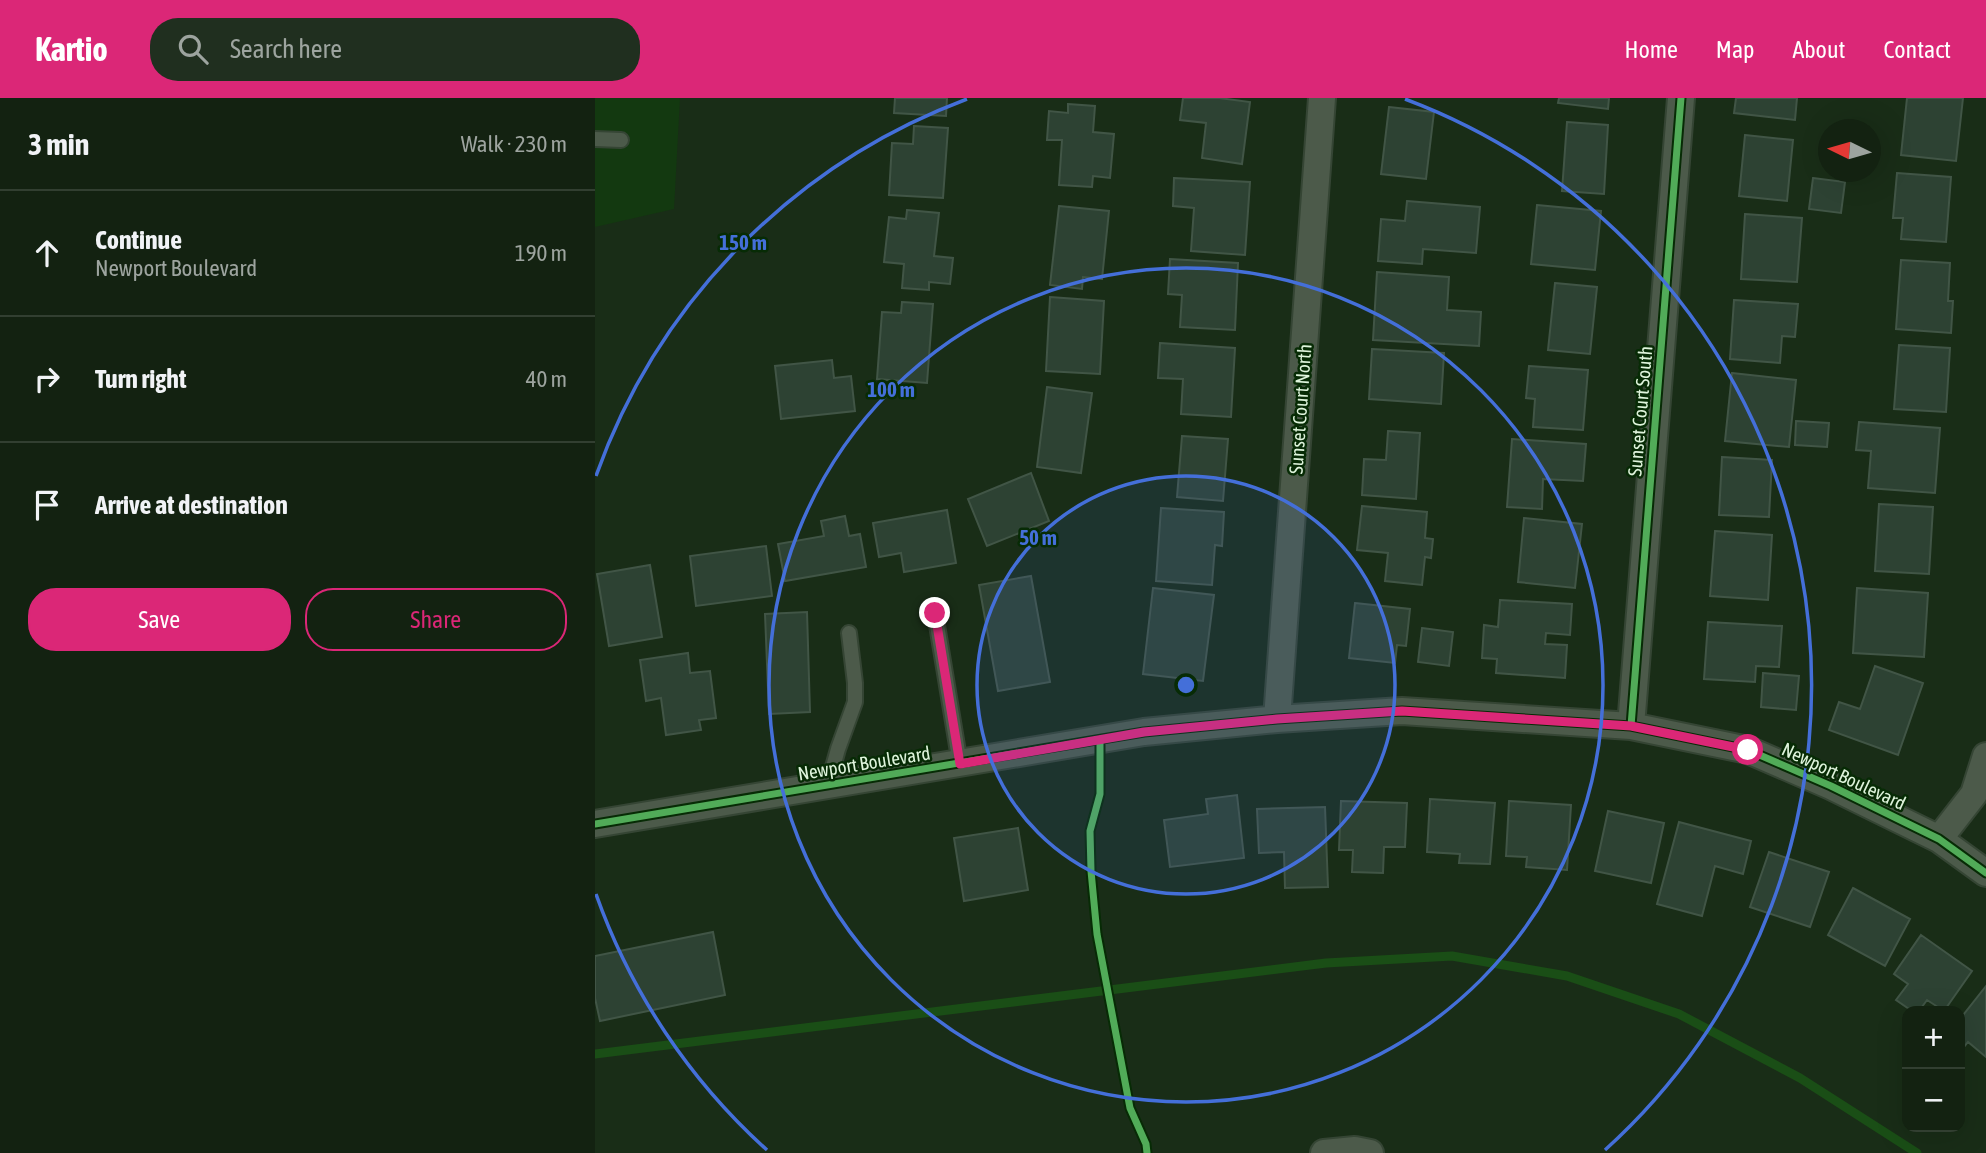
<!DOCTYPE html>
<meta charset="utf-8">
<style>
:root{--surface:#132211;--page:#202f1f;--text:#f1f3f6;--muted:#9da49f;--line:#323f31;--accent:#db2777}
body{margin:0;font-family:"Asap Condensed",sans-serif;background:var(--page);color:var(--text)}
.controls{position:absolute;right:21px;bottom:21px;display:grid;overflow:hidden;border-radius:14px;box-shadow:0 7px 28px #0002}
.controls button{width:63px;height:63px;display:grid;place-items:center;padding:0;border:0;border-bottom:2px solid var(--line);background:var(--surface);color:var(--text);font:35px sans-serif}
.compass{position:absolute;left:1223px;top:21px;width:63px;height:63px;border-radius:50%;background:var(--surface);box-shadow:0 7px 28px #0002;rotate:275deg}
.stop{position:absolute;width:21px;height:21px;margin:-16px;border:5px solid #db2777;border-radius:50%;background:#fff}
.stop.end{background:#db2777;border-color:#fff;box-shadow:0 2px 7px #0008}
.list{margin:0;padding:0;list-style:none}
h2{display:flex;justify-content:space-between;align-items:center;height:91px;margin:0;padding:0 28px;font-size:30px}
h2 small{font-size:23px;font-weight:400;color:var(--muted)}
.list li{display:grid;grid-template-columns:46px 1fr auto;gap:21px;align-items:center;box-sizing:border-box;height:126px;padding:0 28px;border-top:2px solid var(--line)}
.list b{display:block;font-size:26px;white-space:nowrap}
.list p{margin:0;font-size:23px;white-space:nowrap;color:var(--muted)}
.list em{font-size:23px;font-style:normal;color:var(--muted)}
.actions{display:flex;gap:14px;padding:21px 28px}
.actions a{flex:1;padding:16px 0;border:2px solid var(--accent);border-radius:28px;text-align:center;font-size:24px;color:var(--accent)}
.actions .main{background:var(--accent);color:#fff}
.icon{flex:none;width:38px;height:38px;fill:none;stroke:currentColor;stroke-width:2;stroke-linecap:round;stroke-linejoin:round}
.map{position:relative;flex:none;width:1391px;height:1055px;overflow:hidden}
header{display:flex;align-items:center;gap:42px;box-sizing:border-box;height:98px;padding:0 35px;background:var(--accent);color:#fff}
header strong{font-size:33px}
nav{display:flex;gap:38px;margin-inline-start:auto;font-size:24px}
.search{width:490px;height:63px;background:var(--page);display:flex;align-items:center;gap:18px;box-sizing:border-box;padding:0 24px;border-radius:28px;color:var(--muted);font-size:26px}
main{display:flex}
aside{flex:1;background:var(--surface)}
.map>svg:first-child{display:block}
.built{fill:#133910}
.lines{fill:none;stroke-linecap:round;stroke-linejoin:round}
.stream{stroke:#1a4e16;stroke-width:9}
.building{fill:#2d4233;stroke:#415546;stroke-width:2}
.service-casing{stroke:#354534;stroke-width:18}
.minor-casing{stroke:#354534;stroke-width:30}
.service{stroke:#4c5a4a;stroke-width:14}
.minor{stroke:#4c5a4a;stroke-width:26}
.cycleway-casing{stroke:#072b05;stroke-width:11}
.cycleway{stroke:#51ab58;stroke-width:7}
.route{stroke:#db2777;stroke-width:9}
.ring{fill:none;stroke:#446fd9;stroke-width:3.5}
.labels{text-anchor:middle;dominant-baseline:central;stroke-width:5;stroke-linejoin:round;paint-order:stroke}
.street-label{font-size:19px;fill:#dff4dc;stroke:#072b05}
.centre{fill:#446fd9;stroke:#072b05;stroke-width:3.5}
.ring-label{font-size:21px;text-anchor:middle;font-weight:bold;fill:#446fd9;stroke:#072b05;stroke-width:5;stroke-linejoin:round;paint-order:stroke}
</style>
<header>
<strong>Kartio</strong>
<div class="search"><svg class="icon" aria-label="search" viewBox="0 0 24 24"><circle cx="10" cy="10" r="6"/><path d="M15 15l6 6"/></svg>Search here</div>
<nav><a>Home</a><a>Map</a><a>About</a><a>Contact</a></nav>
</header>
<main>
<aside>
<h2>3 min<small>Walk · 230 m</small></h2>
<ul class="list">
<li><svg class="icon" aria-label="ahead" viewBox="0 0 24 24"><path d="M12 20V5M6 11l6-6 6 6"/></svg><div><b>Continue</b><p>Newport Boulevard</p></div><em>190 m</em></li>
<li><svg class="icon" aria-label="right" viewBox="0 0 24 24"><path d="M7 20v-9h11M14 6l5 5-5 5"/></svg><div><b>Turn right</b></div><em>40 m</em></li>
<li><svg class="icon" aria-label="arrive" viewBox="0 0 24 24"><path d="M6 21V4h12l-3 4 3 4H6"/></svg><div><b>Arrive at destination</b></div></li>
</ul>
<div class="actions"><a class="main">Save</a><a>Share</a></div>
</aside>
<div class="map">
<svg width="1391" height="1055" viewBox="0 0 1391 1055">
<rect width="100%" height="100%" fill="#192d17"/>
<path class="built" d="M 0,0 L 85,0 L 79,111 L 0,129 Z"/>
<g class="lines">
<path class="stream" d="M 0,956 L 731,865 L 857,858 L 972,878 L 1084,916 L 1205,980 L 1322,1055"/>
</g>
<path class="building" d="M 300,0 L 352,0 L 351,18 L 299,15 Z
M 588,0 L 624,0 L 655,4 L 647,66 L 607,60 L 611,25 L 585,22 Z
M 964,0 L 1014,0 L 1013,11 L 963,5 Z
M 1141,0 L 1202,0 L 1200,22 L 1139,15 Z
M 1312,0 L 1368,0 L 1361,63 L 1306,57 Z
M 473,6 L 500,8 L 498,34 L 519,36 L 515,80 L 498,78 L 497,89 L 464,87 L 467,42 L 452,42 L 454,13 L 473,15 Z
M 794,9 L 839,14 L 831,81 L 786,76 Z
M 972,24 L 1013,27 L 1009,96 L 967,93 Z
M 319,28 L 353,30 L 348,100 L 294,97 L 297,45 L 318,46 Z
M 1150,37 L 1198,42 L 1192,103 L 1144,98 Z
M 1302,75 L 1356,79 L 1351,144 L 1306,141 L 1308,120 L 1298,120 Z
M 579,80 L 655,84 L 650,157 L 596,153 L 599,110 L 578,108 Z
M 1218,80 L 1250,84 L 1246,115 L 1214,111 Z
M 812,103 L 885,109 L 881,155 L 828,151 L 827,166 L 783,163 L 786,121 L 810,123 Z
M 942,107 L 1006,113 L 1000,172 L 936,166 Z
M 464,108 L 514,113 L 507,181 L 488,179 L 487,191 L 455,187 Z
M 312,112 L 344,115 L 339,158 L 358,160 L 355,186 L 334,184 L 334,192 L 307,190 L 309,166 L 289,164 L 294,119 L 311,121 Z
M 1150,116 L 1207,120 L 1202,184 L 1146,181 Z
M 575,161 L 643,165 L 640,232 L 585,229 L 587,197 L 573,196 Z
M 1306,162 L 1355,165 L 1353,203 L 1358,203 L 1356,235 L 1301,231 Z
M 782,174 L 854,179 L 852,212 L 886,214 L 884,248 L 778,242 Z
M 960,185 L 1002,189 L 995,256 L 953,252 Z
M 455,199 L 509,203 L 505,276 L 451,273 Z
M 1139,202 L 1203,206 L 1200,239 L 1187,238 L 1185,265 L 1135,261 Z
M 307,204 L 338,206 L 332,285 L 282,281 L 287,214 L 306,215 Z
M 565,245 L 640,250 L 636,319 L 586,316 L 588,281 L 563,280 Z
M 1304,247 L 1355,250 L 1351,314 L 1299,311 Z
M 777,251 L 849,255 L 846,306 L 774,301 Z
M 237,262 L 239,280 L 256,278 L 260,313 L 186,321 L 180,268 Z
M 934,268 L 993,272 L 988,332 L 938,329 L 940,301 L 931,300 Z
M 1137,275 L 1201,282 L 1194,349 L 1130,343 Z
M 452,289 L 497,295 L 486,375 L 442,369 Z
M 1201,323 L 1234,325 L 1232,349 L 1200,347 Z
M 1264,324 L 1345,330 L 1340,395 L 1273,390 L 1276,353 L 1261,352 Z
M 793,333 L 825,335 L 821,401 L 767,397 L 769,361 L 791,362 Z
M 587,338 L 633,341 L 628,403 L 582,399 Z
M 917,341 L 991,346 L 988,383 L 948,381 L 947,411 L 912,409 Z
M 1127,359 L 1177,362 L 1174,419 L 1124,417 Z
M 436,375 L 454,423 L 392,448 L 373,401 Z
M 1284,406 L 1338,409 L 1334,476 L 1280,473 Z
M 767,408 L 832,414 L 830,440 L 838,441 L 836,460 L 830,459 L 827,487 L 790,483 L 793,455 L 762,452 Z
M 566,410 L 629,414 L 627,448 L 620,447 L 617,487 L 561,483 Z
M 352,412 L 361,465 L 309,474 L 306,455 L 284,459 L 278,425 Z
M 250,418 L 254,438 L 265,436 L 271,469 L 190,483 L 183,446 L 229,438 L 226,423 Z
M 929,420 L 987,426 L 980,490 L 923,484 Z
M 1120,433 L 1177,437 L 1173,502 L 1115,498 Z
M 171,448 L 177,498 L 101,508 L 95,458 Z
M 55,467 L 67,539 L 14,548 L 2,476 Z
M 436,478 L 455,584 L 403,593 L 384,487 Z
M 558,490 L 619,497 L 608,583 L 548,576 Z
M 1262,490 L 1333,495 L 1329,559 L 1258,555 Z
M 905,502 L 977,506 L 975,537 L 951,535 L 950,546 L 972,547 L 970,580 L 901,575 L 902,561 L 887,560 L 889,527 L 903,529 Z
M 760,505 L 815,511 L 811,548 L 802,547 L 800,565 L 754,560 Z
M 212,514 L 215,614 L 174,616 L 170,516 Z
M 1113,524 L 1187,528 L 1184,569 L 1161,568 L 1160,584 L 1109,581 Z
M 827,530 L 858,534 L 854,568 L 823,564 Z
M 93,555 L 95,575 L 115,573 L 121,620 L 104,622 L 106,632 L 71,637 L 66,600 L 51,603 L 45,562 Z
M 1280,568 L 1328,585 L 1303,657 L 1234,632 L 1244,604 L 1265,611 Z
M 1168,575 L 1204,578 L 1201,612 L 1166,609 Z
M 642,697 L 649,760 L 575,769 L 569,722 L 613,716 L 611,701 Z
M 835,701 L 900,705 L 895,766 L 864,765 L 865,756 L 832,754 Z
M 746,703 L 812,705 L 810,749 L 789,749 L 788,775 L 757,774 L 758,752 L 744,752 Z
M 914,703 L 976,707 L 972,772 L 931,769 L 932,759 L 911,758 Z
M 730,709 L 733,789 L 690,790 L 689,754 L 664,755 L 662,711 Z
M 1013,713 L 1069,725 L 1056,785 L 1000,773 Z
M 1084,724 L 1156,743 L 1148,776 L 1120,768 L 1107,818 L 1062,806 Z
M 423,730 L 433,792 L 369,803 L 359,740 Z
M 1174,754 L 1234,774 L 1215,829 L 1155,809 Z
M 1258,790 L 1315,821 L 1290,868 L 1233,837 Z
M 118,834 L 130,897 L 5,923 L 0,900 L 0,858 Z
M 1326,837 L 1377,873 L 1349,913 L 1332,902 L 1324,913 L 1317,913 L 1301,902 L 1313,886 L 1299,876 Z
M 1391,888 L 1391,959 L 1373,944 L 1365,954 L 1365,921 Z"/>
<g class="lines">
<defs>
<path id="service" d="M 0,41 L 26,42
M 340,515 L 365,666
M 233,687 L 243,651 L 260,604 L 260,585 L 254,535"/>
<path id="minor" d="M 682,621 L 727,0
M 1036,628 L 1086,0
M 0,726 L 549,634 L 682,621 L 807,613 L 1036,628 L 1153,652 L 1236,688 L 1344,741 L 1391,775
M 1344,741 L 1379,696 L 1391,658
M 729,1055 L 760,1052 L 775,1055"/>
</defs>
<use href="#service" class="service-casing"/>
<use href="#minor" class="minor-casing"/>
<use href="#service" class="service"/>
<use href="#minor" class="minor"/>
<defs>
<path id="cycleway" d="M 1036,628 L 1086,0
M 505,642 L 505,696 L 495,733 L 496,773 L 502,836 L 535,1010 L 551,1046 L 552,1055
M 0,726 L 549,634 L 682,621 L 807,613 L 1036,628 L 1153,652 L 1236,688 L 1344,741 L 1391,775"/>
</defs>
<use href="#cycleway" class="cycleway-casing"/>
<use href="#cycleway" class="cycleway"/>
</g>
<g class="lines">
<path class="route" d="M 340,515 L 365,666 L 549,634 L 682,621 L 807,613 L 1036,628 L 1153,652"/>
</g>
<circle cx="591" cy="587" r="209" fill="#446fd9" fill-opacity=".12"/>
<g class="ring">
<circle cx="591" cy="587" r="209"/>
<circle cx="591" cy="587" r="417"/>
<path d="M172 1052A626 626 0 0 1 1 796M1 378A626 626 0 0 1 372 1M810 1A626 626 0 0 1 1010 1052"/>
</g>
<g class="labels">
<g class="street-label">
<text transform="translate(705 311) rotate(-86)">Sunset Court North</text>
<text transform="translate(1045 313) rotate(-85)">Sunset Court South</text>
<text transform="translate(269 665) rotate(-9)">Newport Boulevard</text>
<text transform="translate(1249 678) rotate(25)">Newport Boulevard</text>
</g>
</g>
<circle cx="591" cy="587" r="10" class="centre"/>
<g class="ring-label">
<text x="148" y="152">150 m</text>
<text x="296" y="299">100 m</text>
<text x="443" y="447">50 m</text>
</g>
</svg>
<div class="controls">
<button>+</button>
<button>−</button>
</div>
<svg class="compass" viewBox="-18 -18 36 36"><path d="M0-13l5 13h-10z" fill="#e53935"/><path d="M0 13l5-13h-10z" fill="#9da49f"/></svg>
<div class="stop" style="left:1153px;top:652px"></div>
<div class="stop end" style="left:340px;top:515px"></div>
</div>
</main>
